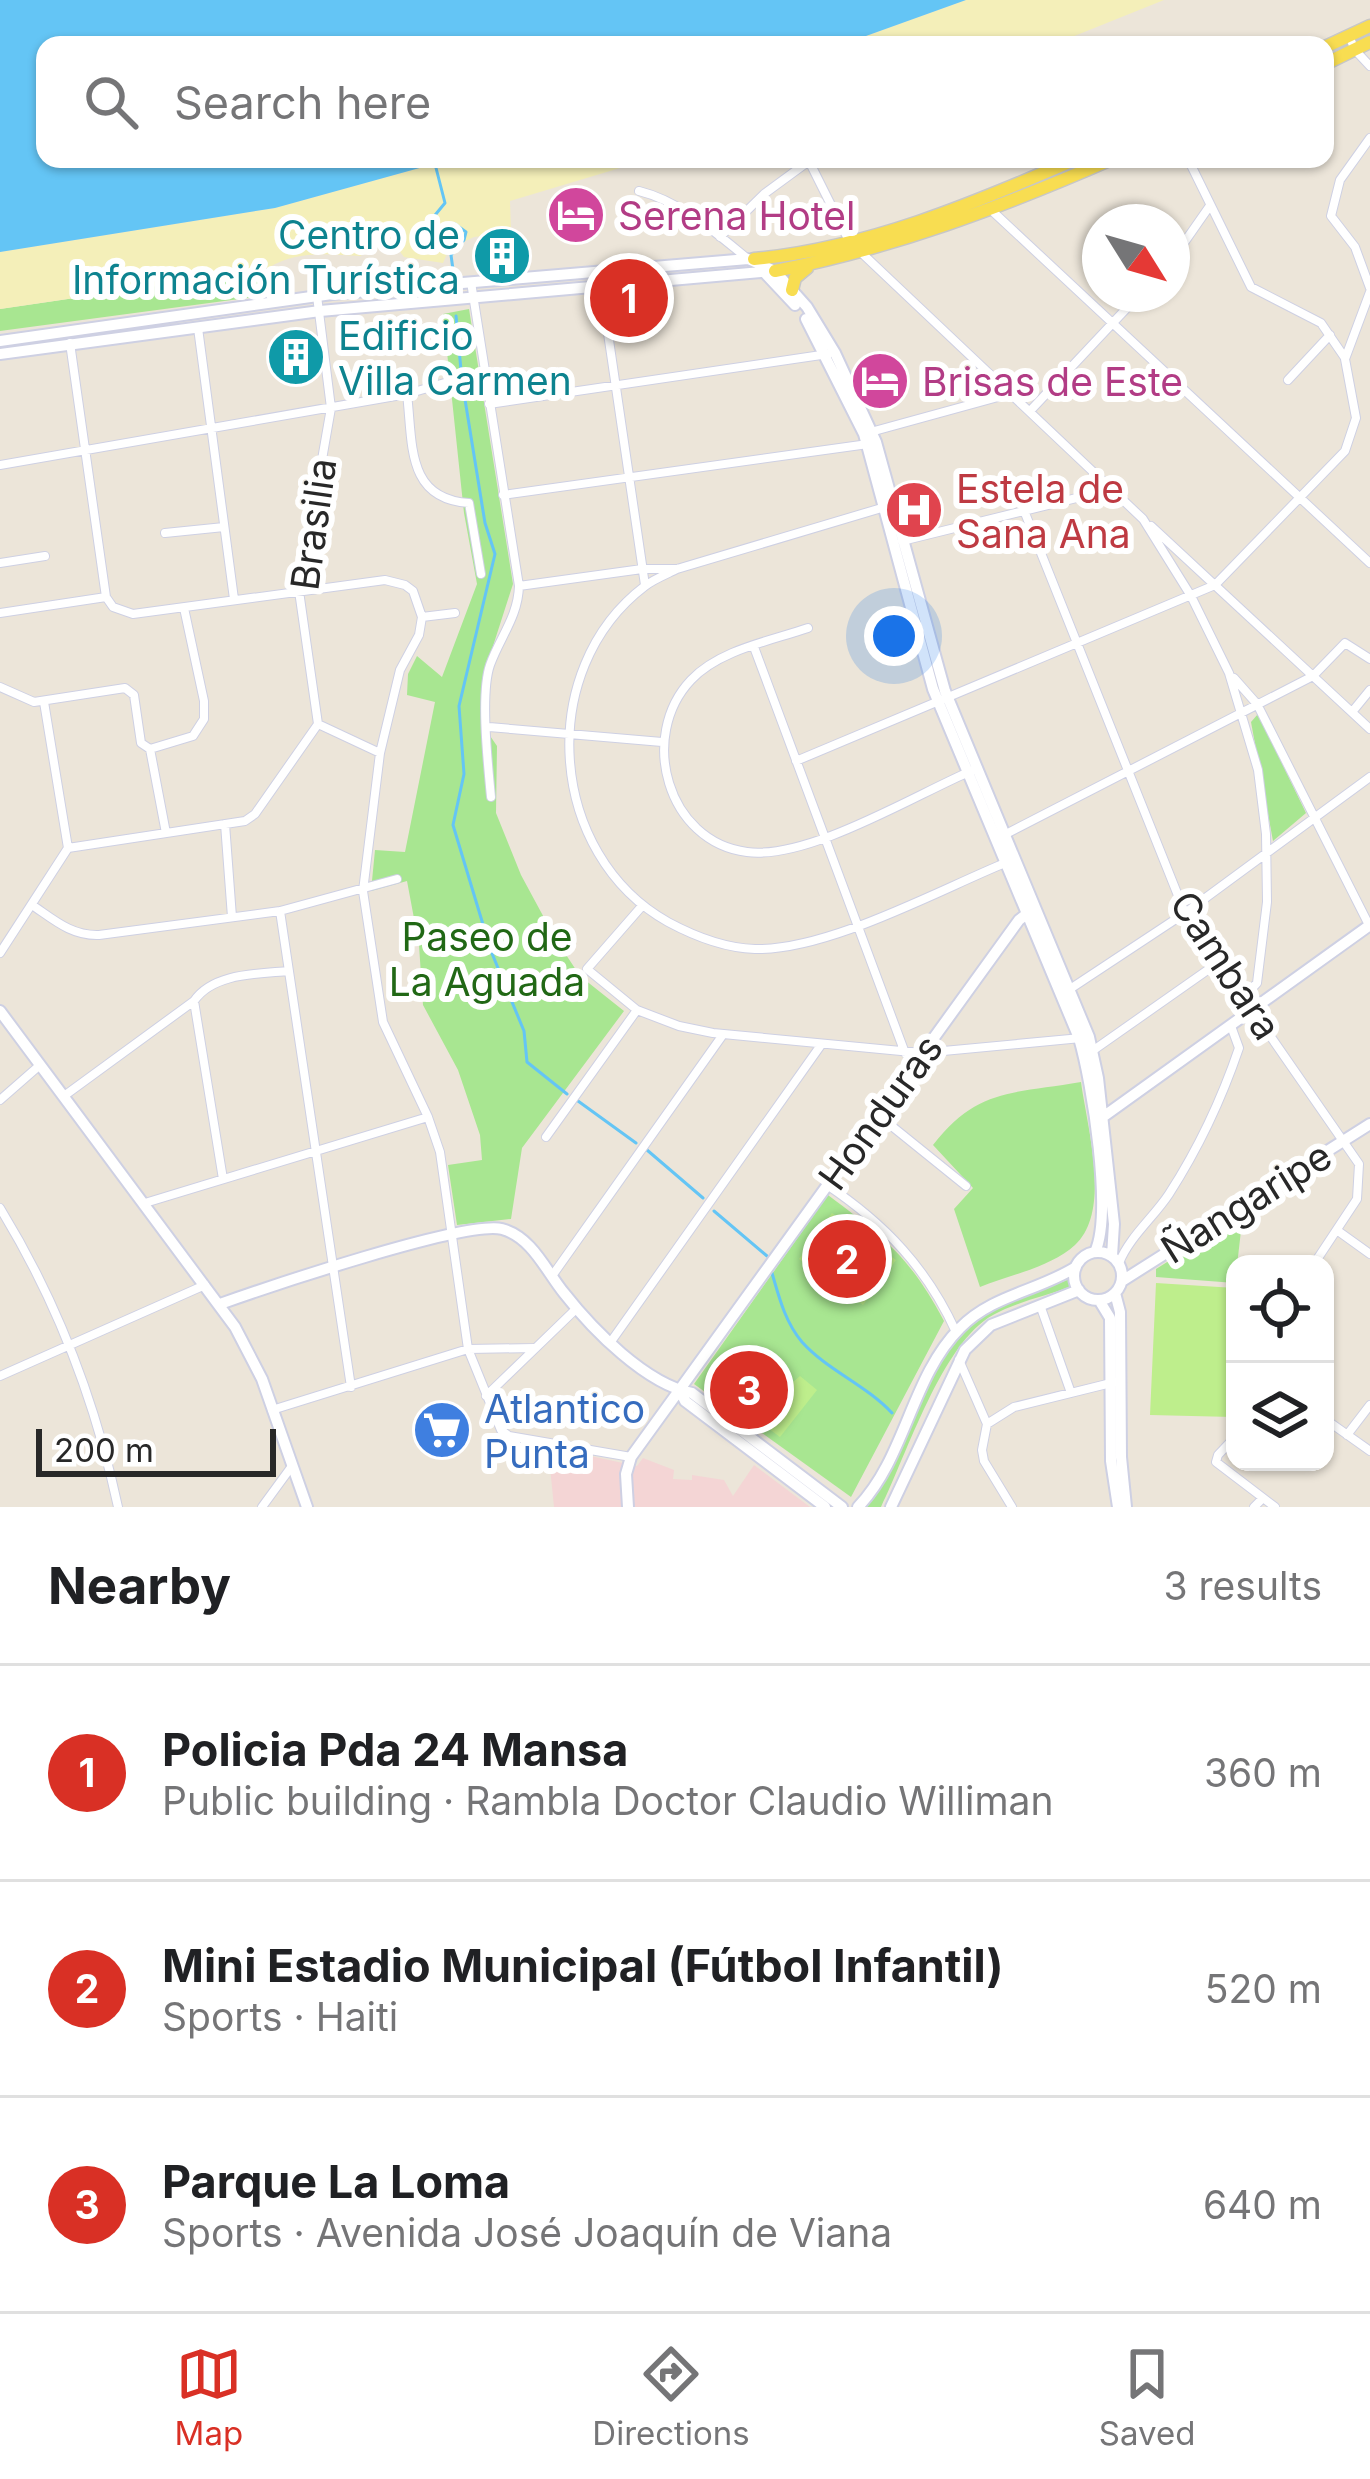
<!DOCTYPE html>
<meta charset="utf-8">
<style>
:root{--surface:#fff;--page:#f2f2f2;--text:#202124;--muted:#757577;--line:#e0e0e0;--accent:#d93025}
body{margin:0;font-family:Inter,sans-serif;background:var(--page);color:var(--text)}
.controls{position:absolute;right:36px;bottom:36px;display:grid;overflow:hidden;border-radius:24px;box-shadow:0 3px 9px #0004}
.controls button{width:108px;height:108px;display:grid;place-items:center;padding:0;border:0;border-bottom:3px solid var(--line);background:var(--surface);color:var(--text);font:60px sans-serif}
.compass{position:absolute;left:1082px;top:204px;width:108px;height:108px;border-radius:50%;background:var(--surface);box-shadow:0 3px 9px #0004;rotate:127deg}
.scale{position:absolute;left:36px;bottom:30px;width:240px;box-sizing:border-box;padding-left:12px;border:6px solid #282828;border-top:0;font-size:33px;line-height:42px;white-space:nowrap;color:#282828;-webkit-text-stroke:9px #fff;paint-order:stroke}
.you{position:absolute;left:894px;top:636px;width:42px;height:42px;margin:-30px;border:9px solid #fff;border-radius:50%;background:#1a73e8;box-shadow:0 0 0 18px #1a73e833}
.badge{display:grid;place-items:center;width:78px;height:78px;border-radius:50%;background:var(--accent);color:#fff;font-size:39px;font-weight:700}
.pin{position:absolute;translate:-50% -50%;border:6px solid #fff;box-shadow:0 3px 12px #0006}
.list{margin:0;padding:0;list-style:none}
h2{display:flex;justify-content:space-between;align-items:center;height:156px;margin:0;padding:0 48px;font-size:51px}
h2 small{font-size:39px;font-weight:400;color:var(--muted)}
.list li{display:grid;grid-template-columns:78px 1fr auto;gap:36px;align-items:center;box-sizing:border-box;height:216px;padding:0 48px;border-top:3px solid var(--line)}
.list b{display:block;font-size:45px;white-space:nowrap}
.list p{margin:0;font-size:39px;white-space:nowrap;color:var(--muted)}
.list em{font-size:39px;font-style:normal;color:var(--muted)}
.icon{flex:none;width:66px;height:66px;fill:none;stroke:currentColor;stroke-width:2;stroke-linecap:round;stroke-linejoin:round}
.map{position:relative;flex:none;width:1370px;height:1507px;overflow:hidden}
.search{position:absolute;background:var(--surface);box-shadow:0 3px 9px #0004;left:36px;right:36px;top:36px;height:132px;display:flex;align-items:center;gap:30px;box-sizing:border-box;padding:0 42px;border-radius:24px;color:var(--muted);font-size:45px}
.sheet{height:804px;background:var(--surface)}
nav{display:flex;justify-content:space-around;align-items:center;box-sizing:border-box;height:168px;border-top:3px solid var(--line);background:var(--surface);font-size:33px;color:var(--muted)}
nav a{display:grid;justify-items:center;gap:6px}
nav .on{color:var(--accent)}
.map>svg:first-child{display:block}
.medical{fill:#f4d5d5}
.green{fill:#a8e691}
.sand{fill:#f4efb9}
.pitch{fill:#beee8c}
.water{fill:#64c5f5}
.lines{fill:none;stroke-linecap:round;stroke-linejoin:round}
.stream{stroke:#64c5f5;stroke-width:3}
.street-casing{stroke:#ced0e3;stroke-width:10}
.secondary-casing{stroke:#ced0e3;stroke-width:14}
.primary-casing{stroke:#c7c7c7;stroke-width:15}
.street{stroke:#fff;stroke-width:8}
.secondary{stroke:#fff;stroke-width:10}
.primary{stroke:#f8dd51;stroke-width:12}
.labels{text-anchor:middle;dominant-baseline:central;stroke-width:12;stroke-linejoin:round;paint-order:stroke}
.hotel-label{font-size:39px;fill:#b23c85;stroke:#fff;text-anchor:start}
.culture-label{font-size:39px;fill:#0d838f;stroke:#fff;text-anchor:end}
.health-label{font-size:39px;fill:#be3a42;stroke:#fff;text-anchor:start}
.street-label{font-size:39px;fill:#282828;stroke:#fff}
.park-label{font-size:39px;fill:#216815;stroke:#fff}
.shop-label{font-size:39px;fill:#366cbe;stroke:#fff;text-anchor:start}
</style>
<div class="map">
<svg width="1370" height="1507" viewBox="0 0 1370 1507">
<rect width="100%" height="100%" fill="#ece5d9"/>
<path class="medical" d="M 548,1447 L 637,1466 L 643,1458 L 674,1470 L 673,1479 L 692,1480 L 692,1475 L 724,1480 L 733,1496 L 754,1465 L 810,1507 L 554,1507 Z"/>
<path class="green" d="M 263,266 L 262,296 L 0,331 L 0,309 L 224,276 Z
M 469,309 L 513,584 L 484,674 L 484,727 L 497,746 L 496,813 L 521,875 L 555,938 L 580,976 L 624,1011 L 522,1148 L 511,1219 L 457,1225 L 448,1165 L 482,1160 L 480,1135 L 458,1070 L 423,1005 L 419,945 L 407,881 L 371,891 L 375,850 L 405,852 L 435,702 L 407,695 L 408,674 L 417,656 L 442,677 L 477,584 L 464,513 L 443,314 Z
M 1258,714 L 1306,813 L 1273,841 L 1251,722 Z
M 1081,1082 C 1087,1127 1112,1211 1075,1245 C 1051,1267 1010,1275 980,1287 L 954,1209 L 973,1188 L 933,1145 C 978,1087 1014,1094 1081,1082 Z
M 828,1195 C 885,1238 910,1257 944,1321 L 851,1497 L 694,1384 Z
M 1239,1217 L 1242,1222 L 1235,1283 L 1156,1277 L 1156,1269 Z
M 1070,1279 L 1072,1286 C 1046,1296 1016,1302 993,1315 C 942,1343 907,1454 881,1507 L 866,1507 L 881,1487 L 942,1359 L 958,1337 L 986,1311 Z"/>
<path class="sand" d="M 966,0 L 1164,0 L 1052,45 L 841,45 Z
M 452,159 L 650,159 L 510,201 L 511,232 L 474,237 L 449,249 L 443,263 L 404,257 L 398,249 L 365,244 L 361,256 C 329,254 297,250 268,268 L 263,266 L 224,276 L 0,309 L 0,252 L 275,208 Z"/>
<path class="pitch" d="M 832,1213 L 896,1260 L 863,1305 L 799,1259 Z
M 1156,1283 L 1235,1288 L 1233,1417 L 1150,1415 Z
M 800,1376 L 817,1390 L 780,1437 L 761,1423 L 769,1403 Z"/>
<path class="water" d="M 0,0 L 966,0 L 841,45 L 45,45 L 45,159 L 452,159 L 275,208 L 0,252 Z"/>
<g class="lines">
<path class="stream" d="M 435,164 L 445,203 L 426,226 L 440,230 L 455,224 L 466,232 L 464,240 L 451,255 L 454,277
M 456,316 L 462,381 L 485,523 L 495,554 L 459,706 L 464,774 L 453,825 L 491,951 L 524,1031 L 527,1062 L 567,1094
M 578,1101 L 636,1143
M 647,1150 L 703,1198
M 714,1211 L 767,1256
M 772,1273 C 779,1297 785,1322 802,1342 C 827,1370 866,1385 892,1413"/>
<defs>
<path id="street" d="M 1349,36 L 1355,50 L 1370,66
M 1370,138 L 1340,180 L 1331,216 L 1355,247 L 1370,288
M 808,159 L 849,241 L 1143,519 L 1191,596 L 1229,673 L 1258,770 L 1266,834 L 1267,902 L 1257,983 L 1244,997
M 1188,159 L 1251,287 L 1321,323 L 1345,358
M 639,191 C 680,201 716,233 748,259
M 989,208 L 1370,563
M 720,237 L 764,194 L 809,161
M 1172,260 L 1209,207
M 599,272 L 645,585
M 471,282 L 519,586 C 518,617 500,637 490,665 C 480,694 488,765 491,797
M 198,328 L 234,599
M 70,343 L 106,597
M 1288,380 L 1330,335
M 407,394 C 413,444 406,499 469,503 L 481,574
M 489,404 L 828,354
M 1030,411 L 1140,294
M 867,433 L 1009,394
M 0,465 L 407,394 L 448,382
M 503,495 L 868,444
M 1025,513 L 1185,913 L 1359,1164 L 1357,1199 L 1314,1264
M 1151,526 L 1370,729
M 165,533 L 224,527
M 902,541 L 1109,490
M 0,563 L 45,556
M 677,569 C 667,574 654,579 645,586 C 534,670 548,855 668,922 C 694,936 724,948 755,949 C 827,951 937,891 1005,863
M 519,586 L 642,569 L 677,569 L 885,507
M 106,597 L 113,607 L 133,614 L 385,580 L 405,585 L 413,591 L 422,617 L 419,635 L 400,670 L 380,753 L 363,891 L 383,1022 L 428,1117 L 440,1152 L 468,1349 L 501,1430 L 509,1436 L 631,1457
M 0,613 L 106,597
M 422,617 L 455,613
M 808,628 C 770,641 719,650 691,680 C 638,736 667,842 747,852 C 808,860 913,796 971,771
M 754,647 L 905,1053
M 1234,678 L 1257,704 L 1370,927
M 0,687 L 34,702 L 125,688 L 134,695 L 141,743 L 150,749
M 1352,712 L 1370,690
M 318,724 L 380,753
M 489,727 L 662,742
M 796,761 L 1215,585 L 1345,451 L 1356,418 L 1345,359 L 1370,292
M 225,824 L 232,917
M 166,833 L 150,749 L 193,736 L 204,719 L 204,701 L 184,608
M 1004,835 L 1313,676 L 1345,643 L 1370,659
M 68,848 L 245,821 L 255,814 L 318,724 L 299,591 L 331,408 L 317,296
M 32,905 C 53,919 71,936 99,935 L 280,911 L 397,879
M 642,906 L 587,969 L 637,1010 L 679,1026 L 713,1033 L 922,1053 L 1081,1038
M 280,911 L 351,1387
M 0,953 L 68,848 L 44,702
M 1070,989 L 1185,913 L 1370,777
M 194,1001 L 223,1179
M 1088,1054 L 1219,962
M 64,1096 L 194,1001 C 213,973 257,974 289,971
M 0,1100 L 40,1065
M 878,1115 L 966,1186
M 546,1137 L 637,1010
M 827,1185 C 885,1224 927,1268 956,1332
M 145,1203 L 428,1117
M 0,1208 C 57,1301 95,1400 118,1507
M 1338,1231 L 1370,1254
M 1119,1263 C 1130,1236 1154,1217 1169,1194 C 1198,1149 1222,1098 1239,1048 L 1231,1026
M 552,1276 L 722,1036
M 1040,1305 L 1071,1393
M 610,1343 L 821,1045
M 959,1360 L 987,1424 L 982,1450 L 984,1461 L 1012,1507
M 0,1376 L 205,1285
M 486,1396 L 577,1308
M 272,1410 L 468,1349 L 534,1348
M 1325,1419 L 1370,1451
M 987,1424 L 1014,1407 L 1115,1382
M 1347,1435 L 1370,1405
M 1235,1437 L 1218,1455 L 1216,1462 L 1275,1507
M 262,1507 L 292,1466
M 1254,1507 L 1263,1498"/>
<path id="secondary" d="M 764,272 L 795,305
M 806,319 L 864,434 L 933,689 L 1079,1038 C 1092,1082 1113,1213 1095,1252
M 0,341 L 332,294 L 748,259 L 775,271 L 807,307 L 835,353 L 876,442 L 945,691 L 1089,1037 L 1098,1078 L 1114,1224 L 1112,1256
M 0,354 L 320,311 L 772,271
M 0,1011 L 235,1327 L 262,1379 L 307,1507
M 1100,1119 L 1370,925
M1074 1276a24 24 0 1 1 48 0a24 24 0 1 1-48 0Z
M 1122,1281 L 1370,1124
M 1115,1293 L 1120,1312 L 1121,1457 L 1126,1507
M 1099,1300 L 1110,1318 L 1111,1461 L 1118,1507
M 220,1304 C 265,1288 466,1220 502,1229 C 532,1237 546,1271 564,1293 C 593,1330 646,1384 692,1393 L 842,1507
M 680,1391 L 685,1401 L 825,1507
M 628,1507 L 626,1474 L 631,1457 L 1019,920 L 1033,909
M 858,1507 C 906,1457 911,1377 960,1328 C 992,1295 1038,1291 1076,1267
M 891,1507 L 965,1350 L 991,1325 L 1079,1290"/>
<path id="primary" d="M 1325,47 L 1370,26
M 1325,64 L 1370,42
M 754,259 C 866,249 975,203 1076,159
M 775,271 C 893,248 1002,207 1112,159
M 792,290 L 795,278 L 807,268"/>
</defs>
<use href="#street" class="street-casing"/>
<use href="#secondary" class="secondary-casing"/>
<use href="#primary" class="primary-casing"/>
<use href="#street" class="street"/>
<use href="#secondary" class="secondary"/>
<use href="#primary" class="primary"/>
</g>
<defs>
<symbol id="hotel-disc" viewBox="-11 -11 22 22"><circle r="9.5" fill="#d1479c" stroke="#fff"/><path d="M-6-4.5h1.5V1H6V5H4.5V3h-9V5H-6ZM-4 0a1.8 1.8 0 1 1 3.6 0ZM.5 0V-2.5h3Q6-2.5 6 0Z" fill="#fff"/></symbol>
<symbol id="building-disc" viewBox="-11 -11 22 22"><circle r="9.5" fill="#0f9aa8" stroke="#fff"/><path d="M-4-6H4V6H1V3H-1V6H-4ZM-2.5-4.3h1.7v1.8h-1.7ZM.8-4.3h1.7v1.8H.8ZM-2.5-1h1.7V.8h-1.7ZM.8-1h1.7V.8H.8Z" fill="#fff"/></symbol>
<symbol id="hospital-disc" viewBox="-11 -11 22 22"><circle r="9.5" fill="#e0444e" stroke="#fff"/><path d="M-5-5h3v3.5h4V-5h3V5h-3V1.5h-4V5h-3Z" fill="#fff"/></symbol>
<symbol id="supermarket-disc" viewBox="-11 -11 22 22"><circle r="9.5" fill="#3f7fe0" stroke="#fff"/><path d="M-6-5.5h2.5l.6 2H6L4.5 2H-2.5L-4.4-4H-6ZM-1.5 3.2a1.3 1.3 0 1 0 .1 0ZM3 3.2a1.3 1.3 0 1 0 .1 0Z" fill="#fff"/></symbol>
</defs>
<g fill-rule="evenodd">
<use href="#hotel-disc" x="543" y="182" width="66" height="66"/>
<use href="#building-disc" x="469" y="223" width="66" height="66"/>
<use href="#building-disc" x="263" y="324" width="66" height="66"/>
<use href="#hotel-disc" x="847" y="348" width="66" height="66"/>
<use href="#hospital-disc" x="881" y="477" width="66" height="66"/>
<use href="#supermarket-disc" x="409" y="1397" width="66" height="66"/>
</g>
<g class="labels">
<g class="hotel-label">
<text x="618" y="215">Serena Hotel</text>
<text x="922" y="381">Brisas de Este</text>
</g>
<g class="culture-label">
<text x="460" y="234">Centro de<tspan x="460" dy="45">Información Turística</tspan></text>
<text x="338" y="335" text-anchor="start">Edificio<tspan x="338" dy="45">Villa Carmen</tspan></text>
</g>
<g class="health-label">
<text x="956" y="488">Estela de<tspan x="956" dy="45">Sana Ana</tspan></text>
</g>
<g class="street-label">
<text transform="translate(313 524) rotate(-82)">Brasilia</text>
<text transform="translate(1226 965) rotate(57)">Cambara</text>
<text transform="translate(880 1112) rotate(-54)">Honduras</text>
<text transform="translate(1246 1202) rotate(-32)">Ñangaripe</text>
</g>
<g class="park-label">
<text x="487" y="936">Paseo de<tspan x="487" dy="45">La Aguada</tspan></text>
</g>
<g class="shop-label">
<text x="484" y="1408">Atlantico<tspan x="484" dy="45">Punta</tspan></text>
</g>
</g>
</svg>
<div class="controls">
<button><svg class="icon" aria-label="locate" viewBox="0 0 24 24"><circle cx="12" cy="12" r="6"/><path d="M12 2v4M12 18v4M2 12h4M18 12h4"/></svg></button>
<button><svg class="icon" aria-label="layers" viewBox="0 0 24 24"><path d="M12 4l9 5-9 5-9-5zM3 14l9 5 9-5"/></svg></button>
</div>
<svg class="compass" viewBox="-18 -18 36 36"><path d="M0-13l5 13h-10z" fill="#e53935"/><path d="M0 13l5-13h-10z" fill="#757577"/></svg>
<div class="scale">200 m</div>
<div class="you"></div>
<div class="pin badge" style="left:629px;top:298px">1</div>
<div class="pin badge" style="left:847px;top:1259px">2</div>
<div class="pin badge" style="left:749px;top:1390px">3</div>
<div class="search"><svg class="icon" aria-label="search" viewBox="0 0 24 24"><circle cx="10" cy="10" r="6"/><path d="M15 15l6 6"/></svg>Search here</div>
</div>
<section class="sheet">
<h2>Nearby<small>3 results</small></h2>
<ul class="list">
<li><span class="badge">1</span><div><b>Policia Pda 24 Mansa</b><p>Public building · Rambla Doctor Claudio Williman</p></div><em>360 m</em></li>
<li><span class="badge">2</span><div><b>Mini Estadio Municipal (Fútbol Infantil)</b><p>Sports · Haiti</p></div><em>520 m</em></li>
<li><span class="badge">3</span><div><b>Parque La Loma</b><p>Sports · Avenida José Joaquín de Viana</p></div><em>640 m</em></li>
</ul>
</section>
<nav>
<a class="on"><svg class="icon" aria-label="map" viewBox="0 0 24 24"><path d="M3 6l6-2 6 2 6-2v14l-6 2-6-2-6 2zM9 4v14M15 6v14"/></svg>Map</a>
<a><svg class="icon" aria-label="directions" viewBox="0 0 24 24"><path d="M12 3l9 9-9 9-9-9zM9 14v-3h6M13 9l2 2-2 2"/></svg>Directions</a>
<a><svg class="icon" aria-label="saved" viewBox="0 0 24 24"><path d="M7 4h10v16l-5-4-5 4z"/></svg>Saved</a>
</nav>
